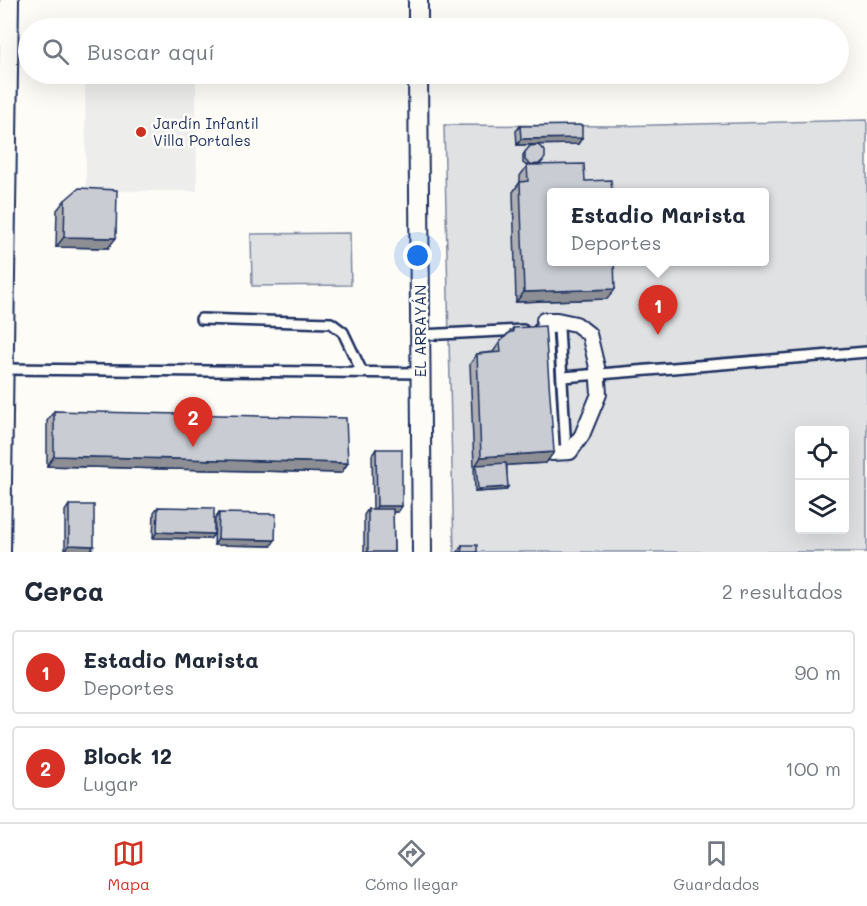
<!DOCTYPE html>
<html lang="es">
<meta charset="utf-8">
<style>
:root{--surface:#fff;--page:#f2f2f3;--text:#1f2937;--muted:#747a83;--line:#e0e1e3;--accent:#d93025}
body{margin:0;font-family:Mali,sans-serif;background:var(--page);color:var(--text)}
.controls{position:absolute;right:18px;bottom:18px;display:grid;overflow:hidden;border-radius:6px;box-shadow:0 6px 24px #0002}
.controls button{width:54px;height:54px;display:grid;place-items:center;padding:0;border:0;border-bottom:2px solid var(--line);background:var(--surface);color:var(--text);font:30px sans-serif}
.you{position:absolute;left:418px;top:256px;width:21px;height:21px;margin:-15px;border:4px solid #fff;border-radius:50%;background:#1a73e8;box-shadow:0 0 0 9px #1a73e833}
.badge{display:grid;place-items:center;width:39px;height:39px;border-radius:50%;background:var(--accent);color:#fff;font-size:20px;font-weight:700}
.pin{position:absolute;translate:-50% -50px;filter:drop-shadow(0 2px 3px #0008)}
.pin::after{content:'';position:absolute;top:32px;width:21px;height:18px;background:inherit;clip-path:polygon(0 0,100% 0,50% 100%)}
.popup{position:absolute;left:547px;top:188px;width:222px;height:78px;box-sizing:border-box;display:grid;place-content:center;border-radius:6px;background:var(--surface);filter:drop-shadow(0 2px 4px #0005);font-size:20px;white-space:nowrap;color:var(--muted)}
.popup b{font-size:22px;color:var(--text)}
.popup::after{content:'';position:absolute;left:50%;top:100%;margin-left:-12px;border:12px solid transparent;border-top-color:var(--surface)}
.list{margin:0;padding:0;list-style:none}
h2{display:flex;justify-content:space-between;align-items:center;height:78px;margin:0;padding:0 24px;font-size:26px}
h2 small{font-size:20px;font-weight:400;color:var(--muted)}
.list li{display:grid;grid-template-columns:39px 1fr auto;gap:18px;align-items:center;box-sizing:border-box;height:84px;margin:0 12px 12px;padding:0 12px;border:2px solid var(--line);border-radius:6px}
.list b{display:block;font-size:22px;white-space:nowrap}
.list p{margin:0;font-size:20px;white-space:nowrap;color:var(--muted)}
.list em{font-size:20px;font-style:normal;color:var(--muted)}
.icon{flex:none;width:33px;height:33px;fill:none;stroke:currentColor;stroke-width:2;stroke-linecap:round;stroke-linejoin:round}
.map{position:relative;flex:none;width:867px;height:552px;overflow:hidden}
.search{position:absolute;background:var(--surface);box-shadow:0 6px 24px #0002;left:18px;right:18px;top:18px;height:66px;display:flex;align-items:center;gap:15px;box-sizing:border-box;padding:0 21px;border-radius:33px;color:var(--muted);font-size:22px}
.sheet{height:270px;background:var(--surface)}
nav{display:flex;justify-content:space-around;align-items:center;box-sizing:border-box;height:84px;border-top:2px solid var(--line);background:var(--surface);font-size:16px;color:var(--muted)}
nav a{display:grid;justify-items:center;gap:3px}
nav .on{color:var(--accent)}
.map>svg:first-child{display:block}
.built{fill:#edeeec}
.green{fill:#e0e1e3;stroke:#7e88a0;stroke-width:1.5;fill-rule:evenodd}
.lines{fill:none;stroke-linecap:round;stroke-linejoin:round}
.service-casing{stroke:#1b2f5e;stroke-width:14}
.pedestrian-casing{stroke:#1b2f5e;stroke-width:18}
.minor-casing{stroke:#1b2f5e;stroke-width:22}
.service{stroke:#fdfcf7;stroke-width:9}
.pedestrian{stroke:#fdfcf7;stroke-width:14}
.minor{stroke:#fdfcf7;stroke-width:18}
.wall{fill:#adafb5;stroke:#1b2f5e;stroke-width:1.5}
.shaded-wall{fill:#8d8f94;stroke:#1b2f5e;stroke-width:1.5}
.building{fill:#c9ccd3;stroke:#1b2f5e;stroke-width:1.5}
.poi-dot{fill:#c8321e;stroke:#fdfcf7;stroke-width:2}
.labels{text-anchor:middle;dominant-baseline:central;stroke-width:5;stroke-linejoin:round;paint-order:stroke}
.poi-label{font-size:15px;fill:#1b2f5e;stroke:#fdfcf7;text-anchor:start}
.street-label{font-size:15px;fill:#1b2f5e;stroke:#fdfcf7}
</style>
<div class="map">
<svg width="867" height="552" viewBox="0 0 867 552">
<rect width="100%" height="100%" fill="#fdfcf7"/>
<filter id="ink" filterUnits="userSpaceOnUse"><feTurbulence type="fractalNoise" baseFrequency=".0167" numOctaves="2"/><feDisplacementMap in="SourceGraphic" scale="12" xChannelSelector="R" yChannelSelector="G"/><feConvolveMatrix kernelMatrix="1 2 1 2 8 2 1 2 1" color-interpolation-filters="sRGB"/></filter>
<g filter="url(#ink)">
<path class="built" d="M 85,74 L 196,74 L 197,191 L 86,191 Z"/>
<path class="green" d="M 867,120 L 867,552 L 454,552 L 444,125 L 614,126 ZM 552,192 L 765,192 L 765,262 L 552,262 ZM 800,430 L 844,430 L 844,530 L 800,530 Z
M 350,233 L 351,285 L 252,286 L 251,234 Z"/>
<g class="lines">
<defs>
<path id="service" d="M 201,319 L 331,323 L 343,332 L 362,372
M 539,329 L 559,328 L 566,452
M 421,335 L 523,330
M 3,369 L 421,373
M 563,377 L 867,352"/>
<path id="pedestrian" d="M 544,320 L 557,320 L 576,324 L 589,334 L 597,367 L 599,394 L 582,435 L 570,452 L 552,453 Z"/>
<path id="minor" d="M 418,0 L 418,28
M 418,74 L 422,552
M 1,552 L 9,0"/>
</defs>
<use href="#service" class="service-casing"/>
<use href="#pedestrian" class="pedestrian-casing"/>
<use href="#minor" class="minor-casing"/>
<use href="#service" class="service"/>
<use href="#pedestrian" class="pedestrian"/>
<use href="#minor" class="minor"/>
</g>
<path class="wall" d="M 520,126 L 582,138 L 578,144 L 517,145 L 516,131 Z
M 525,152 L 543,161 L 539,165 L 585,181 L 615,289 L 607,299 L 516,302 L 513,192 L 520,182 L 520,176 L 527,166 L 523,163 L 523,155 Z
M 65,200 L 108,248 L 56,247 L 57,210 Z
M 513,328 L 546,463 L 507,465 L 506,490 L 475,492 L 470,364 L 477,354 L 493,352 L 500,342 Z
M 54,411 L 348,463 L 341,473 L 47,466 L 47,421 Z
M 376,449 L 402,506 L 398,512 L 393,512 L 394,552 L 364,552 L 364,515 L 368,509 L 373,509 L 372,455 Z
M 69,505 L 90,551 L 65,551 L 65,511 Z
M 158,507 L 214,534 L 210,539 L 153,538 L 154,512 Z
M 219,513 L 271,546 L 214,545 L 215,519 Z
M 462,545 L 477,552 L 458,552 Z"/>
<path class="shaded-wall" d="M 582,138 L 578,144 L 517,145 L 521,139 Z
M 64,237 L 116,238 L 108,248 L 56,247 Z
M 615,289 L 607,299 L 516,302 L 524,292 Z
M 554,452 L 546,463 L 476,467 L 476,465 L 481,457 Z
M 54,456 L 348,463 L 341,473 L 47,466 Z
M 508,487 L 506,490 L 475,492 L 478,489 Z
M 377,506 L 402,506 L 398,512 L 373,512 Z
M 157,532 L 214,534 L 210,539 L 153,538 Z
M 218,539 L 275,540 L 271,546 L 214,545 Z
M 69,545 L 94,546 L 90,551 L 65,551 Z"/>
<path class="building" d="M 582,125 L 582,138 L 521,139 L 520,126 Z
M 538,145 L 545,151 L 545,158 L 539,164 L 530,165 L 525,160 L 525,152 L 530,146 Z
M 584,164 L 585,181 L 611,180 L 612,192 L 552,192 L 552,261 L 614,261 L 615,289 L 524,292 L 520,182 L 528,181 L 527,165 Z
M 79,188 L 117,190 L 116,238 L 64,237 L 65,200 Z
M 545,326 L 554,452 L 481,457 L 477,354 L 501,352 L 500,342 L 510,332 L 513,332 L 513,328 Z
M 54,411 L 346,418 L 348,463 L 54,456 Z
M 376,449 L 402,449 L 402,506 L 377,506 Z
M 506,463 L 508,487 L 478,489 L 476,465 Z
M 69,505 L 94,505 L 94,546 L 69,545 Z
M 158,507 L 214,508 L 214,534 L 157,532 Z
M 368,509 L 393,509 L 394,552 L 368,552 Z
M 219,513 L 276,514 L 275,540 L 218,539 Z
M 462,545 L 477,545 L 477,552 L 462,552 Z"/>
</g>
<circle class="poi-dot" cx="141" cy="132" r="6"/>
<g class="labels">
<g class="poi-label">
<text x="153" y="123">Jardín Infantil<tspan x="153" dy="17">Villa Portales</tspan></text>
</g>
<g class="street-label">
<text transform="translate(420 331) rotate(-90)">EL ARRAYÁN</text>
</g>
</g>
</svg>
<div class="controls">
<button><svg class="icon" aria-label="locate" viewBox="0 0 24 24"><circle cx="12" cy="12" r="6"/><path d="M12 2v4M12 18v4M2 12h4M18 12h4"/></svg></button>
<button><svg class="icon" aria-label="layers" viewBox="0 0 24 24"><path d="M12 4l9 5-9 5-9-5zM3 14l9 5 9-5"/></svg></button>
</div>
<div class="you"></div>
<div class="pin badge" style="left:658px;top:335px">1</div>
<div class="popup"><b>Estadio Marista</b>Deportes</div>
<div class="pin badge" style="left:193px;top:447px">2</div>
<div class="search"><svg class="icon" aria-label="search" viewBox="0 0 24 24"><circle cx="10" cy="10" r="6"/><path d="M15 15l6 6"/></svg>Buscar aquí</div>
</div>
<section class="sheet">
<h2>Cerca<small>2 resultados</small></h2>
<ul class="list">
<li><span class="badge">1</span><div><b>Estadio Marista</b><p>Deportes</p></div><em>90 m</em></li>
<li><span class="badge">2</span><div><b>Block 12</b><p>Lugar</p></div><em>100 m</em></li>
</ul>
</section>
<nav>
<a class="on"><svg class="icon" aria-label="map" viewBox="0 0 24 24"><path d="M3 6l6-2 6 2 6-2v14l-6 2-6-2-6 2zM9 4v14M15 6v14"/></svg>Mapa</a>
<a><svg class="icon" aria-label="directions" viewBox="0 0 24 24"><path d="M12 3l9 9-9 9-9-9zM9 14v-3h6M13 9l2 2-2 2"/></svg>Cómo llegar</a>
<a><svg class="icon" aria-label="saved" viewBox="0 0 24 24"><path d="M7 4h10v16l-5-4-5 4z"/></svg>Guardados</a>
</nav>
